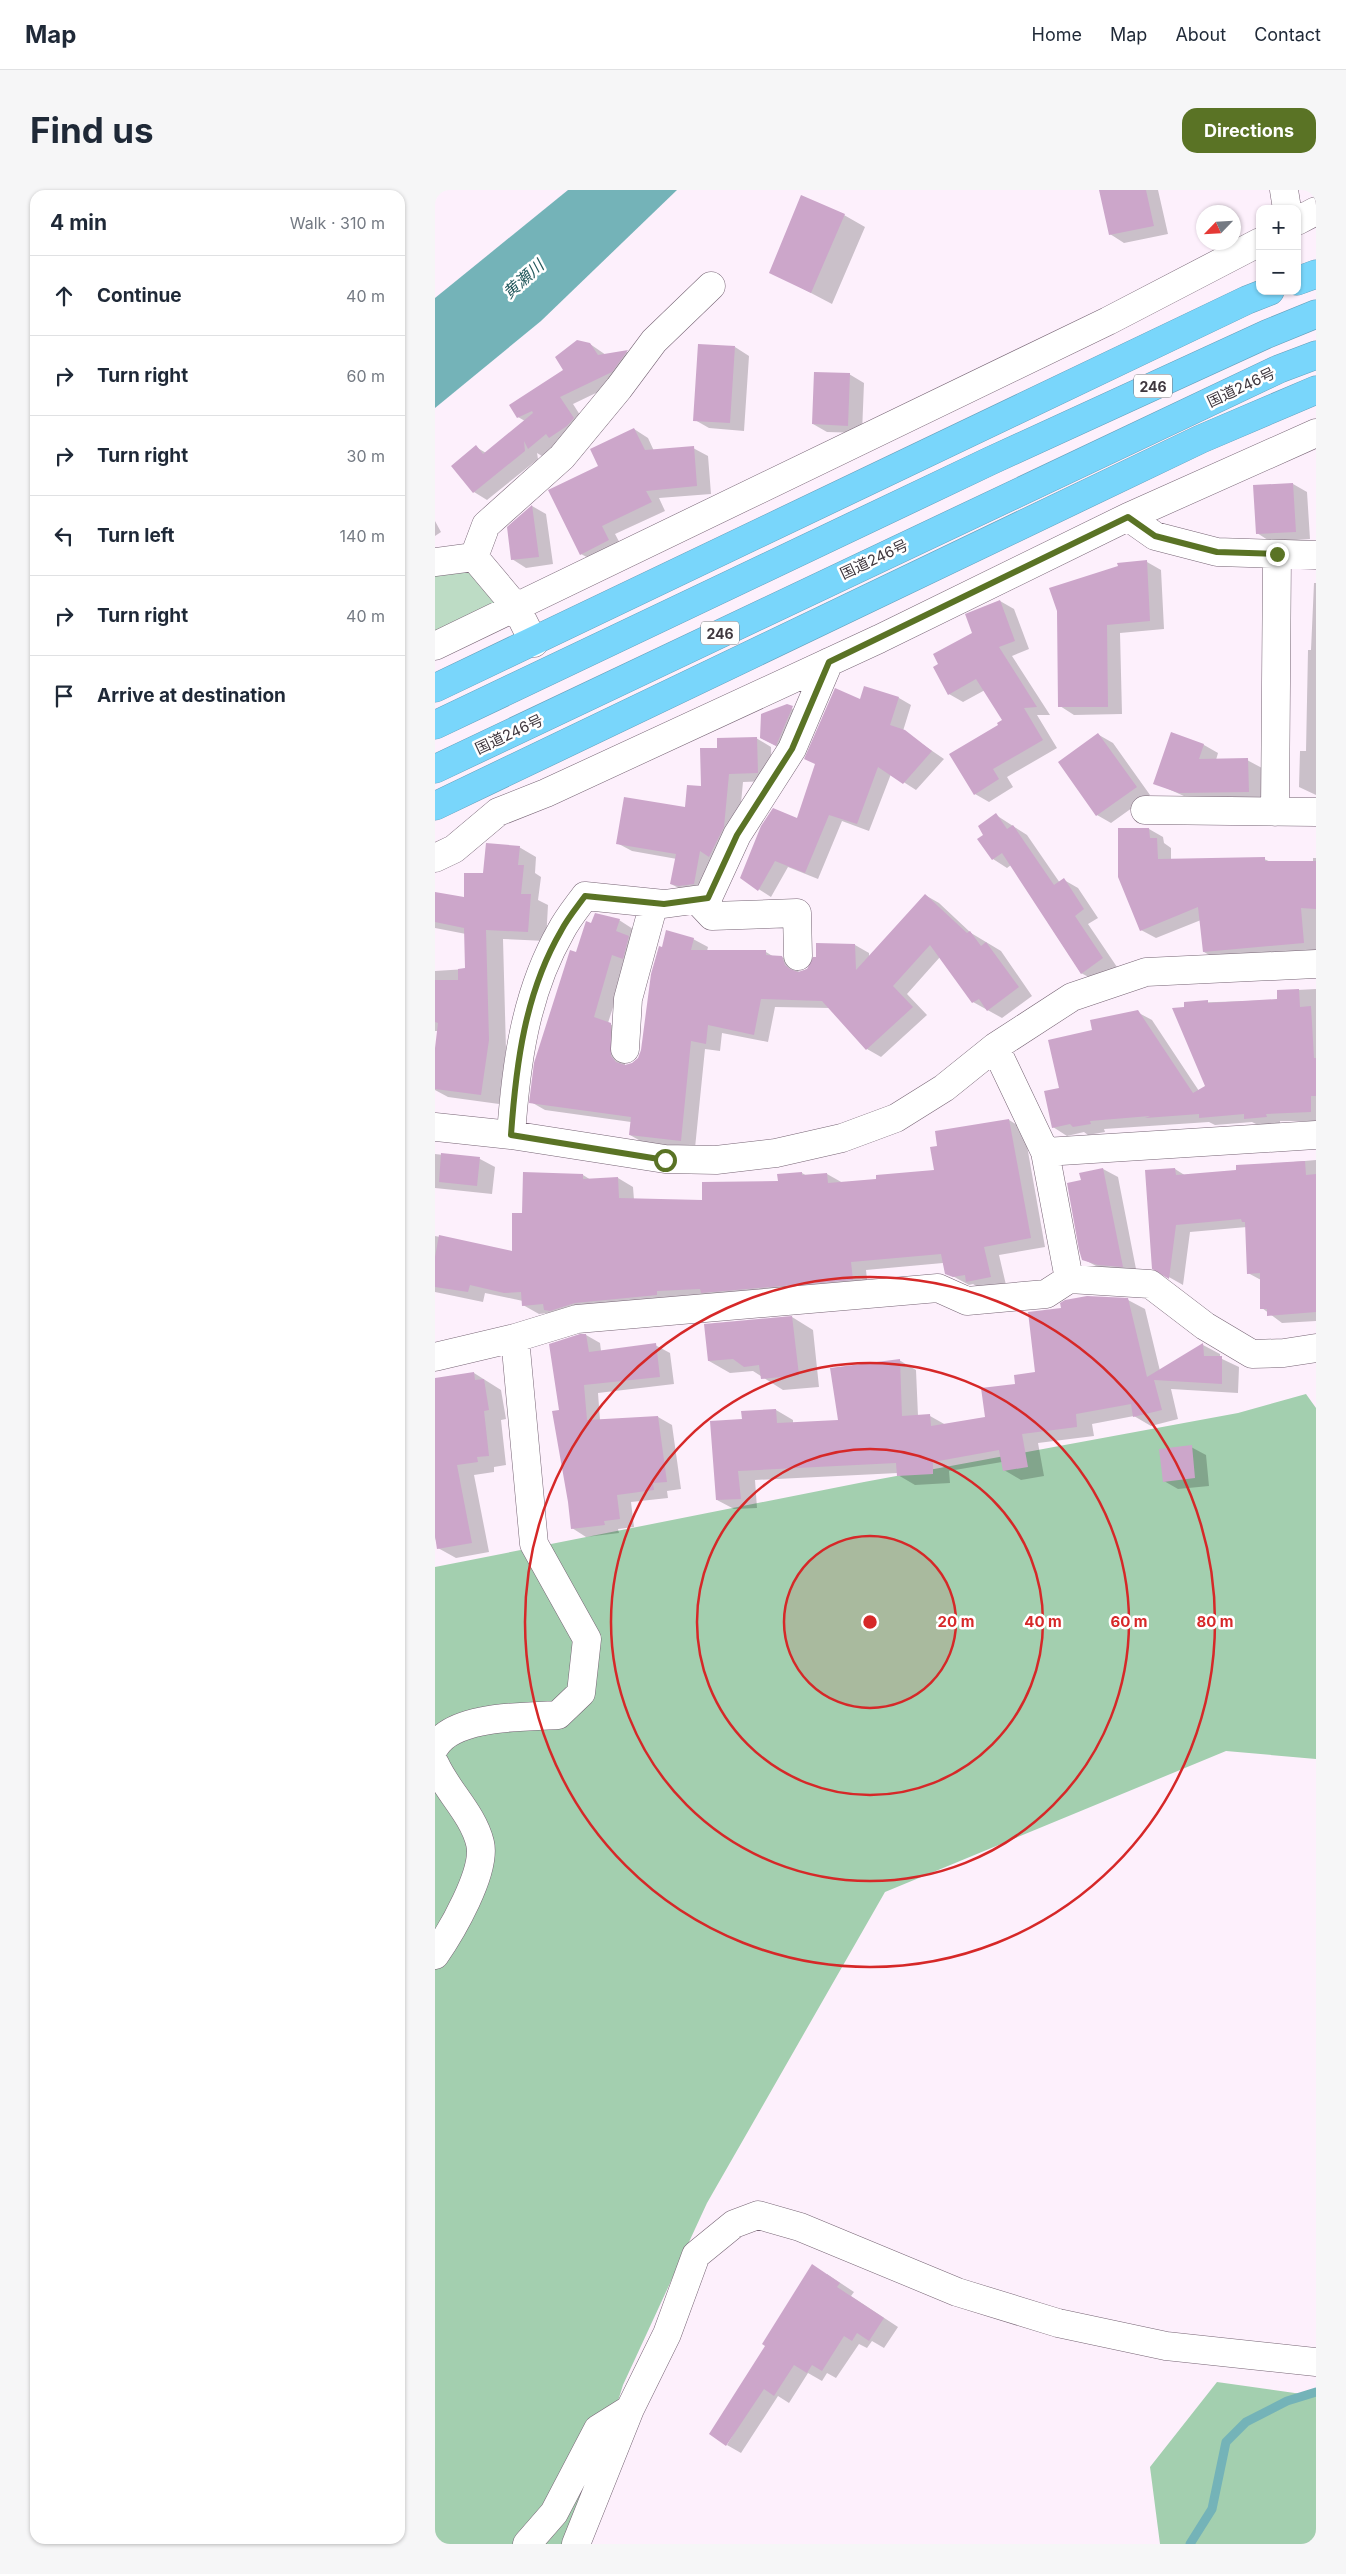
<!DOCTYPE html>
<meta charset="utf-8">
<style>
:root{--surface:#fff;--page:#f6f6f7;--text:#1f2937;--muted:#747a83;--line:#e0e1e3;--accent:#5a7325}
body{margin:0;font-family:Inter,"Noto Sans JP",sans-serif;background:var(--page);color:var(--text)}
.controls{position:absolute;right:15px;top:15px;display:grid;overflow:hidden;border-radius:10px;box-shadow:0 1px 4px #0004}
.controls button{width:45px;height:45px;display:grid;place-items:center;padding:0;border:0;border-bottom:1px solid var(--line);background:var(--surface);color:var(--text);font:25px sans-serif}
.compass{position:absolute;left:761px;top:15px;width:45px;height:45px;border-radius:50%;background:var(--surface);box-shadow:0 1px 4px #0004;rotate:245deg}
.stop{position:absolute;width:15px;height:15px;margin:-11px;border:4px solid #5a7325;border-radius:50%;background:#fff}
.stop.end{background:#5a7325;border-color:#fff;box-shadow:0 1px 5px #0008}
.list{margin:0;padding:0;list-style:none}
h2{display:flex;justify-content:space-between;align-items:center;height:65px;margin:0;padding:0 20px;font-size:21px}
h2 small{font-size:16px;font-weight:400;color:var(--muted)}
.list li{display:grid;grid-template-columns:32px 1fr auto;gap:15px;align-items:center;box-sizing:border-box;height:80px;padding:0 20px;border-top:1px solid var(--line)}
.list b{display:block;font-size:19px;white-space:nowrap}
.list em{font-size:16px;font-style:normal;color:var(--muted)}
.icon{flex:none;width:28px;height:28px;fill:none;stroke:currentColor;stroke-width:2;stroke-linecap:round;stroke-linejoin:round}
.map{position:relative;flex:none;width:881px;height:2354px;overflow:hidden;border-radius:15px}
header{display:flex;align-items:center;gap:30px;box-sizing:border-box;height:70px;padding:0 25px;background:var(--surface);border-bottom:1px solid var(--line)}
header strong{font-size:24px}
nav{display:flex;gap:28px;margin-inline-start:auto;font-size:18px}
.intro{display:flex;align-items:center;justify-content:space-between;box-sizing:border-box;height:120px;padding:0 30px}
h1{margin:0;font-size:35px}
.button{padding:12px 22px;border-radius:15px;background:var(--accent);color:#fff;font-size:18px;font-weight:700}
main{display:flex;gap:30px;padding:0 30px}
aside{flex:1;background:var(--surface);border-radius:15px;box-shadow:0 1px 4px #0004}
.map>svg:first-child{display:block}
.green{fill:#bddcc5}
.forest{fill:#a3cfaf}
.water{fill:#74b3b8}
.shadow{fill:#0003}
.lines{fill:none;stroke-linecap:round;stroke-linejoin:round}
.stream{stroke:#74b3b8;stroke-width:9}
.building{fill:#cca6ca}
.street-casing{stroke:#766474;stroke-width:29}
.highway-casing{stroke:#659eb9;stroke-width:29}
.street{stroke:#fff;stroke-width:28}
.highway{stroke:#79d6fb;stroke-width:28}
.route{stroke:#5a7325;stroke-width:6}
.ring{fill:none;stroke:#d62828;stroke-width:2.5}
.labels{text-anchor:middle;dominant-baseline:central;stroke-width:5;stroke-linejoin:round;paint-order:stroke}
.shield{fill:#fff;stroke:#797378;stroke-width:1}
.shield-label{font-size:14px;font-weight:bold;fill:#3f373e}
.street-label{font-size:15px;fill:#3f373e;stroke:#fff}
.water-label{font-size:16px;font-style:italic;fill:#245a5e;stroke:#fff}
.centre{fill:#d62828;stroke:#fff;stroke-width:2.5}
.ring-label{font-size:15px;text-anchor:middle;font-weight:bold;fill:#d62828;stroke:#fff;stroke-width:5;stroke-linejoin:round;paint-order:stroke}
</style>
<header>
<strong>Map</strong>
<nav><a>Home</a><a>Map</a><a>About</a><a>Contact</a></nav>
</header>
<div class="intro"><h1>Find us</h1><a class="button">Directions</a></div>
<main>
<aside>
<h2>4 min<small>Walk · 310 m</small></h2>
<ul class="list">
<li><svg class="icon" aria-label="ahead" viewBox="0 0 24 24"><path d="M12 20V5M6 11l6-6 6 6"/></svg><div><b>Continue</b></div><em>40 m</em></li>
<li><svg class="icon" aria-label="right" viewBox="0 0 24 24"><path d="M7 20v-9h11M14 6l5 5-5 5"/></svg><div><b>Turn right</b></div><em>60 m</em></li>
<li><svg class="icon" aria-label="right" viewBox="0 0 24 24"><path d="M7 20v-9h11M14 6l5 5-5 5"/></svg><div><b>Turn right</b></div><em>30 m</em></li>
<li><svg class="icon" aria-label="left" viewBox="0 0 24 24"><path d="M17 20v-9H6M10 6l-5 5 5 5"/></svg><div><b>Turn left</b></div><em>140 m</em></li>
<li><svg class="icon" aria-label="right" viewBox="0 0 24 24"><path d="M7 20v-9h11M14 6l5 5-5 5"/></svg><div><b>Turn right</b></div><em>40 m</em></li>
<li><svg class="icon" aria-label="arrive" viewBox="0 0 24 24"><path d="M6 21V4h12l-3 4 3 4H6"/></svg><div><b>Arrive at destination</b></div></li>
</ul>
</aside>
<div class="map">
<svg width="881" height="2354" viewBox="0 0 881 2354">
<rect width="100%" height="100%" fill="#fdf0fc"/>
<path class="green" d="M 33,368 L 75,429 L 0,464 L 0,373 Z"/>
<path class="forest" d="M 871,1204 L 881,1218 L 881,1569 L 791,1561 L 450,1702 L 272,2013 L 188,2195 L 138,2354 L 0,2354 L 0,1377 L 429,1292 L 803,1223 Z
M 782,2192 L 881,2206 L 881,2354 L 725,2354 L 715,2277 Z"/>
<path class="water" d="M 133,0 L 242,0 L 106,131 L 0,218 L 0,108 Z"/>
<path class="shadow" d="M 666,0 L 723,0 L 733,44 L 689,53 L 675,44 Z
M 409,25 L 430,37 L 397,114 L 336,82 Z
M 155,154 L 171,165 L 192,162 L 205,169 L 190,189 L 138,214 L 152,236 L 124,252 L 107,266 L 102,263 L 103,269 L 52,310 L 39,302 L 41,257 L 51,263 L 90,231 L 83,227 Z
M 300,157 L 314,166 L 309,241 L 274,238 L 260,230 Z
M 414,184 L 429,193 L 427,243 L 392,242 L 378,234 Z
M 199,239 L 213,248 L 219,261 L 258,258 L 273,266 L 276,304 L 224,308 L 230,321 L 180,344 L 188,359 L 161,372 L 146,364 L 164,277 Z
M 858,294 L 872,302 L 875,349 L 836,352 L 822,343 Z
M 97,316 L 111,324 L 118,374 L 91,378 L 77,369 L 73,338 Z
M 0,331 L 6,342 L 0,346 Z
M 712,372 L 726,380 L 729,439 L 685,443 L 687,524 L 639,525 L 625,516 L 623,421 Z
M 879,393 L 881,393 L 881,605 L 864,597 L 865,561 L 871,561 L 873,460 L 876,460 Z
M 565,411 L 579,419 L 594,459 L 577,466 L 615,525 L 602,525 L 622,558 L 572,587 L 578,597 L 554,612 L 540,604 L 565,535 L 569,531 L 550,500 L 528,512 L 514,504 L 539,444 Z
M 464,508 L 476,515 L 468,541 L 509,569 L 481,600 L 456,584 L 434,641 L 407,631 L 383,689 L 353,677 L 336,707 L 306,688 L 362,629 L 426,510 Z
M 352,516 L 372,526 L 355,563 L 326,548 Z
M 737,544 L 769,555 L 783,563 L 781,570 L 812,570 L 827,578 L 828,610 L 760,611 L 720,593 Z
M 664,545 L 678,553 L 715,605 L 676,633 L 662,625 Z
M 321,548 L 336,557 L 337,591 L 308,592 L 303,645 L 273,702 L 251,702 L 236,694 L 242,669 L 197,661 L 182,653 L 251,619 L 267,598 L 284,559 Z
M 561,625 L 592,645 L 625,693 L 629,690 L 643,698 L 663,728 L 653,734 L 682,777 L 661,791 L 646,783 L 576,675 L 572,678 L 558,669 L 550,645 Z
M 684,639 L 714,639 L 728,647 L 729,653 L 736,658 L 736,670 L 829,669 L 836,672 L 878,672 L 878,668 L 881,668 L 881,761 L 783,770 L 769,762 L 766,730 L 721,748 L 706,740 Z
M 84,657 L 101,667 L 100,683 L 106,687 L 103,710 L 113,715 L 111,751 L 68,749 L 71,860 L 64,914 L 13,907 L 0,900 L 0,867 L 4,841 L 0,841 L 0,781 L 31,779 L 31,744 L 0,738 L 0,703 L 30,708 L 49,684 Z
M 490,705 L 504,713 L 536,743 L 566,761 L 597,806 L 567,828 L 538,812 L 505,767 L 472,804 L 492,825 L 446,867 L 432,859 L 395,818 L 340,817 L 333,852 L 287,843 L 285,861 L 270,859 L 260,958 L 209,953 L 195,945 L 196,932 L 110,920 L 96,912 L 142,764 L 157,735 L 184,730 L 198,739 L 192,773 L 173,833 L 190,842 L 190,876 L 198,874 L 204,869 L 207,861 L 228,759 L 258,749 L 273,757 L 272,761 L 331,762 L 339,767 L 347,767 L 362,775 L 364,783 L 420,755 L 434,763 L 434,767 Z
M 881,799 L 881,931 L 845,931 L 845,935 L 825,936 L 817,932 L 780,935 L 774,932 L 669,939 L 670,942 L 653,945 L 649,942 L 632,946 L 618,937 L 626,899 L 658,841 L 702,822 L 717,830 L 764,901 L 771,897 L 750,813 L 844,810 L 843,801 Z
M 574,930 L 589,939 L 610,1057 L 564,1065 L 571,1095 L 548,1100 L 538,1094 L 534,1095 L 512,1083 L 508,1073 L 431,1080 L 433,1098 L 126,1131 L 113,1123 L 104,1124 L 88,1115 L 88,1111 L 50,1103 L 48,1112 L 0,1102 L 0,1046 L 79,1062 L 88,1024 L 148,985 L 156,990 L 183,988 L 198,997 L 199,1010 L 268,1011 L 344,992 L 367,983 L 372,986 L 392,984 L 408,993 L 443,990 L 500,981 L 504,957 Z
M 0,964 L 45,969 L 60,977 L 57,1004 L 0,998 Z
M 881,970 L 881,1131 L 847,1133 L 827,1118 L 826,1090 L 813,1083 L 812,1037 L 755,1042 L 748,1095 L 718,1078 L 740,979 L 751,986 L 803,982 L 802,977 Z
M 668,979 L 683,987 L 702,1084 L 663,1077 L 648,1069 L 646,984 Z
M 693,1110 L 710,1119 L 725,1181 L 768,1155 L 785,1164 L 785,1168 L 804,1177 L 803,1203 L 736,1199 L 743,1229 L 716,1236 L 699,1226 L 657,1234 L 659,1246 L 603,1253 L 609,1286 L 586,1290 L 569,1280 L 567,1272 L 514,1281 L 515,1293 L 480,1295 L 463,1285 L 463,1283 L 320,1290 L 322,1318 L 299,1319 L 282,1310 L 308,1230 L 341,1220 L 358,1230 L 358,1233 L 404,1231 L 464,1170 L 481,1180 L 483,1226 L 495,1226 L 511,1235 L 551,1228 L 581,1195 L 601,1183 Z
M 357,1127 L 378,1140 L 384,1197 L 348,1200 L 318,1181 L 295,1183 L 274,1171 L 270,1135 Z
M 151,1145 L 165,1153 L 166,1161 L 220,1155 L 235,1163 L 239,1194 L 163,1203 L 165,1230 L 223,1227 L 237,1235 L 246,1299 L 232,1301 L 233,1308 L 196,1312 L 199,1337 L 183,1339 L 184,1343 L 151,1347 L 137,1338 L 125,1221 Z
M 39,1183 L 66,1200 L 71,1229 L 66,1230 L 71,1275 L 59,1277 L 59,1282 L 39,1285 L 54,1362 L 21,1368 L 3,1358 L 0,1347 L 0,1189 Z
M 756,1257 L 771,1265 L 774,1296 L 743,1299 L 729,1291 Z
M 392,2084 L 419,2102 L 416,2106 L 463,2137 L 449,2158 L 437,2151 L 432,2158 L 424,2154 L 401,2188 L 392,2183 L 387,2191 L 373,2183 L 354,2213 L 343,2206 L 306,2263 L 292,2255 Z"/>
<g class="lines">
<path class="stream" d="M 755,2354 L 777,2319 L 791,2252 L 811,2232 L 852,2211 L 881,2202"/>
</g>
<path class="building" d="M 664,0 L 711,0 L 719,36 L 674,45 Z
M 366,5 L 410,24 L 376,103 L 334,83 Z
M 142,150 L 155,153 L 163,165 L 193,160 L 177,182 L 125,207 L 139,228 L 132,236 L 114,248 L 111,244 L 93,259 L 89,251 L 90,261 L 38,303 L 16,276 L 41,255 L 48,264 L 98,223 L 97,221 L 82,228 L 74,215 L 128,180 L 120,167 Z
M 263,154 L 300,156 L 295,233 L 258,231 Z
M 379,182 L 415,183 L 413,236 L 377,234 Z
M 199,238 L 210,260 L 259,256 L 262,296 L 211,301 L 217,312 L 167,336 L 174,350 L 145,365 L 113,300 L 163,276 L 155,259 Z
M 858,293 L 861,342 L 821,344 L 818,295 Z
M 97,315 L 104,367 L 76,370 L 72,337 Z
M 712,370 L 715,431 L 672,435 L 673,517 L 623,517 L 622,421 L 614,398 L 683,376 L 682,373 Z
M 565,410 L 580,451 L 564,457 L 602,517 L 589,518 L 608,550 L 558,579 L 564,589 L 539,605 L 514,564 L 563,535 L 562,533 L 567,530 L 541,489 L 513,505 L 498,477 L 503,474 L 498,464 L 537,443 L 530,424 Z
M 429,496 L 464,507 L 455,535 L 470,540 L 497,561 L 468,594 L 443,577 L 422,634 L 394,625 L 370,683 L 340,671 L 323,701 L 305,688 L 326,636 L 338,618 L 362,628 L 380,574 L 369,569 L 400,498 L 425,509 Z
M 352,514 L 358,516 L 341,556 L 325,548 L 326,524 Z
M 736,542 L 769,554 L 764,569 L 813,568 L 814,602 L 744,603 L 718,594 Z
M 663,543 L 702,597 L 661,626 L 623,572 Z
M 322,547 L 323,583 L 294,584 L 289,637 L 274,667 L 265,661 L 259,694 L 244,696 L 235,694 L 241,664 L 181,654 L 189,607 L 250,617 L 252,595 L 266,596 L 265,558 L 282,558 L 282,548 Z
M 561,623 L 572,639 L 578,635 L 619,695 L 629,688 L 649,719 L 640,726 L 668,768 L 646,784 L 567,663 L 557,670 L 542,649 L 548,645 L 543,636 Z
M 683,638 L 714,638 L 715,648 L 722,648 L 723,669 L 830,667 L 830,671 L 881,671 L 881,719 L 866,718 L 869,753 L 768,762 L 763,717 L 705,741 L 683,687 Z
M 51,653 L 85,656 L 83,675 L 89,675 L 86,704 L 96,704 L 93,742 L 51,740 L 54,850 L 46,905 L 0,899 L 0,858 L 3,833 L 0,832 L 0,790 L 23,790 L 23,779 L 30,778 L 29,738 L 0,732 L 0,702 L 29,707 L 29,683 L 48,683 Z
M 490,704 L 532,743 L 535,741 L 546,756 L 551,752 L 584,797 L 552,821 L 544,809 L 537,813 L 495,755 L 458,796 L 478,817 L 431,860 L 387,811 L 326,809 L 319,845 L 273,835 L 271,854 L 256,851 L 246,951 L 194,945 L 196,927 L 94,913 L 99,873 L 135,760 L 141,762 L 151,731 L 156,733 L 160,723 L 185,729 L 181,741 L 194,746 L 188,769 L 177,765 L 159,827 L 176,833 L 176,866 L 181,872 L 190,875 L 197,873 L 203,868 L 206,860 L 216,784 L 224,756 L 227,757 L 231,740 L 259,748 L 256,760 L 331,760 L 331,765 L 347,766 L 350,775 L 355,779 L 363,782 L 372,779 L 378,767 L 381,767 L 381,753 L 420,754 L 421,780 Z
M 864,799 L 865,817 L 876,816 L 879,868 L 881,868 L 881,906 L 876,906 L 876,922 L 831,924 L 832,927 L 809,929 L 809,924 L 764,928 L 764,924 L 710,928 L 715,926 L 655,931 L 656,934 L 638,937 L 635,934 L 617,938 L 609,901 L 624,898 L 613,850 L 657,840 L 655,830 L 703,820 L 758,903 L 770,896 L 737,818 L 749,817 L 749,812 L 773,810 L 773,813 L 842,809 L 842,800 Z
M 574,929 L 596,1048 L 549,1057 L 556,1087 L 531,1092 L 530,1085 L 518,1087 L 510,1084 L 506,1064 L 416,1072 L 418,1090 L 266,1103 L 265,1099 L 222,1101 L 222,1105 L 140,1113 L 115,1121 L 109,1120 L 108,1114 L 87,1116 L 86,1102 L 69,1103 L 35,1095 L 33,1102 L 0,1097 L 0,1067 L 4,1045 L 77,1061 L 77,1023 L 87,1023 L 88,982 L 148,984 L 148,989 L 183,987 L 184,1008 L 267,1010 L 267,992 L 343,991 L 342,984 L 367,982 L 367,985 L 392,983 L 393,993 L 441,989 L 441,985 L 499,980 L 495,957 L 502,956 L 500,941 Z
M 6,963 L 45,967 L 42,996 L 4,992 Z
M 870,971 L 871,985 L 881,984 L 881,1122 L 832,1126 L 832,1119 L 825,1119 L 825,1083 L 812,1084 L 810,1032 L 807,1032 L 806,1029 L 741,1035 L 734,1089 L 717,1079 L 710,980 L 740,978 L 741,985 L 801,980 L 801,975 Z
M 668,978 L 688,1077 L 663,1075 L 647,1070 L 644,1060 L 632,993 L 646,990 L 644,983 Z
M 652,1106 L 693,1108 L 712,1187 L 768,1153 L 769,1166 L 787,1166 L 787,1194 L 719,1190 L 727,1220 L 698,1227 L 696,1214 L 641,1224 L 642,1237 L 587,1244 L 593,1277 L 568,1281 L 564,1260 L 498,1272 L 498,1284 L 462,1286 L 461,1273 L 303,1281 L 306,1309 L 281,1310 L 275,1231 L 307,1229 L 306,1221 L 341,1219 L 342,1233 L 403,1230 L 395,1178 L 465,1169 L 467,1226 L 495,1224 L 496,1236 L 550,1227 L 546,1198 L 580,1194 L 579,1185 L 600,1182 L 593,1122 L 626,1118 L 625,1113 L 630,1110 Z
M 357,1126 L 364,1185 L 326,1189 L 324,1175 L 309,1177 L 298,1169 L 273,1171 L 269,1134 Z
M 145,1144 L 151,1144 L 154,1162 L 221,1153 L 225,1187 L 149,1195 L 152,1230 L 223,1226 L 232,1292 L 218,1293 L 219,1300 L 182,1305 L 185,1329 L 169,1331 L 170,1335 L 136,1339 L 133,1312 L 117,1221 L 124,1220 L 114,1154 Z
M 39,1182 L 40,1190 L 49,1189 L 54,1220 L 49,1221 L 54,1266 L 42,1267 L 43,1272 L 22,1275 L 37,1353 L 2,1359 L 0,1346 L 0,1188 Z
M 757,1255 L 760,1288 L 728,1292 L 724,1259 Z
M 377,2074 L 405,2093 L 402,2097 L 449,2128 L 434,2151 L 422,2143 L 417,2151 L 409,2146 L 387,2181 L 377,2175 L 372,2183 L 359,2175 L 339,2206 L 329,2199 L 291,2256 L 274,2244 L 330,2156 L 327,2154 Z"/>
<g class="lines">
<defs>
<path id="street" d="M 849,0 L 852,19
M 862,31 L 881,21
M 693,327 L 720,346 L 782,362 L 881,365
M 39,367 L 51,335 L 127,267 L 184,198 L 219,151 L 276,96
M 0,372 L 39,367 L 81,417 L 99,453
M 0,456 L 673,131 L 825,52
M 710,620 L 881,622
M 840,622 L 842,365
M 0,668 L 19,659 L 63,622 L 111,603 L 444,449 L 693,327 L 881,243
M 262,710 L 277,726 L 362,723 L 363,766
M 560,857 L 610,962 L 634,1089
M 190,859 L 193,809 L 219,713
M 0,937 L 76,945 L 230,969 L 281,970 L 341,963 L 407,948 L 461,928 L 509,898 L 560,857 L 637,807 L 711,782 L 881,774
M 76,945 C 81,874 90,804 126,741 C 132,729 142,717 150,706 L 229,714 L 273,708 L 302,645 L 357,559 L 394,472
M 610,962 L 881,945
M 0,1167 L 80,1148 L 142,1129 L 503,1098 L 532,1111 L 611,1104 L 634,1089 L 715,1094 L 770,1136 L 817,1164 L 849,1163 L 881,1158
M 0,1557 C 18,1525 90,1527 123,1525 L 146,1503 L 152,1449 L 99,1354 L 80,1148
M 0,1574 C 12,1601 38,1624 45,1653 C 52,1681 16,1742 0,1765
M 92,2354 L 119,2323 L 163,2239 L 195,2219
M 141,2354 L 195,2219 L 232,2144 L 261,2065 L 299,2034 L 323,2025 L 365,2037 L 522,2102 L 623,2133 L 731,2156 L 881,2172"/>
<path id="highway" d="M 862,91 L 881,84
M 0,498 L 812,110 L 835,101
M 0,535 L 555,271 L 832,144 L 881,124
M 0,579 L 844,179 L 881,165
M 0,616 L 766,249 L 881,200"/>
</defs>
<use href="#street" class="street-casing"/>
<use href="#highway" class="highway-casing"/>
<use href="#street" class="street"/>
<use href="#highway" class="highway"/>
</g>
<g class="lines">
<path class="route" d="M 230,970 L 76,945 C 81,874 90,803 126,741 C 132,729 142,717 150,706 L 229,714 L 273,708 L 302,645 L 357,559 L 394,472 L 693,327 L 720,346 L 782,362 L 842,364"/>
</g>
<circle cx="435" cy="1432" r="86" fill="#d62828" fill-opacity=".12"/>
<g class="ring">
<circle cx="435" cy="1432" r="86"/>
<circle cx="435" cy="1432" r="173"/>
<circle cx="435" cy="1432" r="259"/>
<circle cx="435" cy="1432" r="345"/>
</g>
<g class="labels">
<g class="shield">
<rect x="699" y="184.5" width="38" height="23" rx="4"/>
<rect x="266" y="431.5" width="38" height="23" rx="4"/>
</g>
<g class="shield-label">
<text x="718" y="196">246</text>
<text x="285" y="443">246</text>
</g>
<g class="street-label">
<text transform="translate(806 197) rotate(-25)">国道246号</text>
<text transform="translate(439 369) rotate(-25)">国道246号</text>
<text transform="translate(74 544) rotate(-25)">国道246号</text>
</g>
<g class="water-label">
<text transform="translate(88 89) rotate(-42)">黄瀬川</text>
</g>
</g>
<circle cx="435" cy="1432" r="8" class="centre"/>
<g class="ring-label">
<text x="521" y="1437">20 m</text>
<text x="608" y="1437">40 m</text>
<text x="694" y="1437">60 m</text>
<text x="780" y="1437">80 m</text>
</g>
</svg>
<div class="controls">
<button>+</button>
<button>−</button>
</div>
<svg class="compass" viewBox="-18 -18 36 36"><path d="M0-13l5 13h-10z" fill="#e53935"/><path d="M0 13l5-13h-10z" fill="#747a83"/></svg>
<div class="stop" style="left:230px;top:970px"></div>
<div class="stop end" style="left:842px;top:364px"></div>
</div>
</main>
